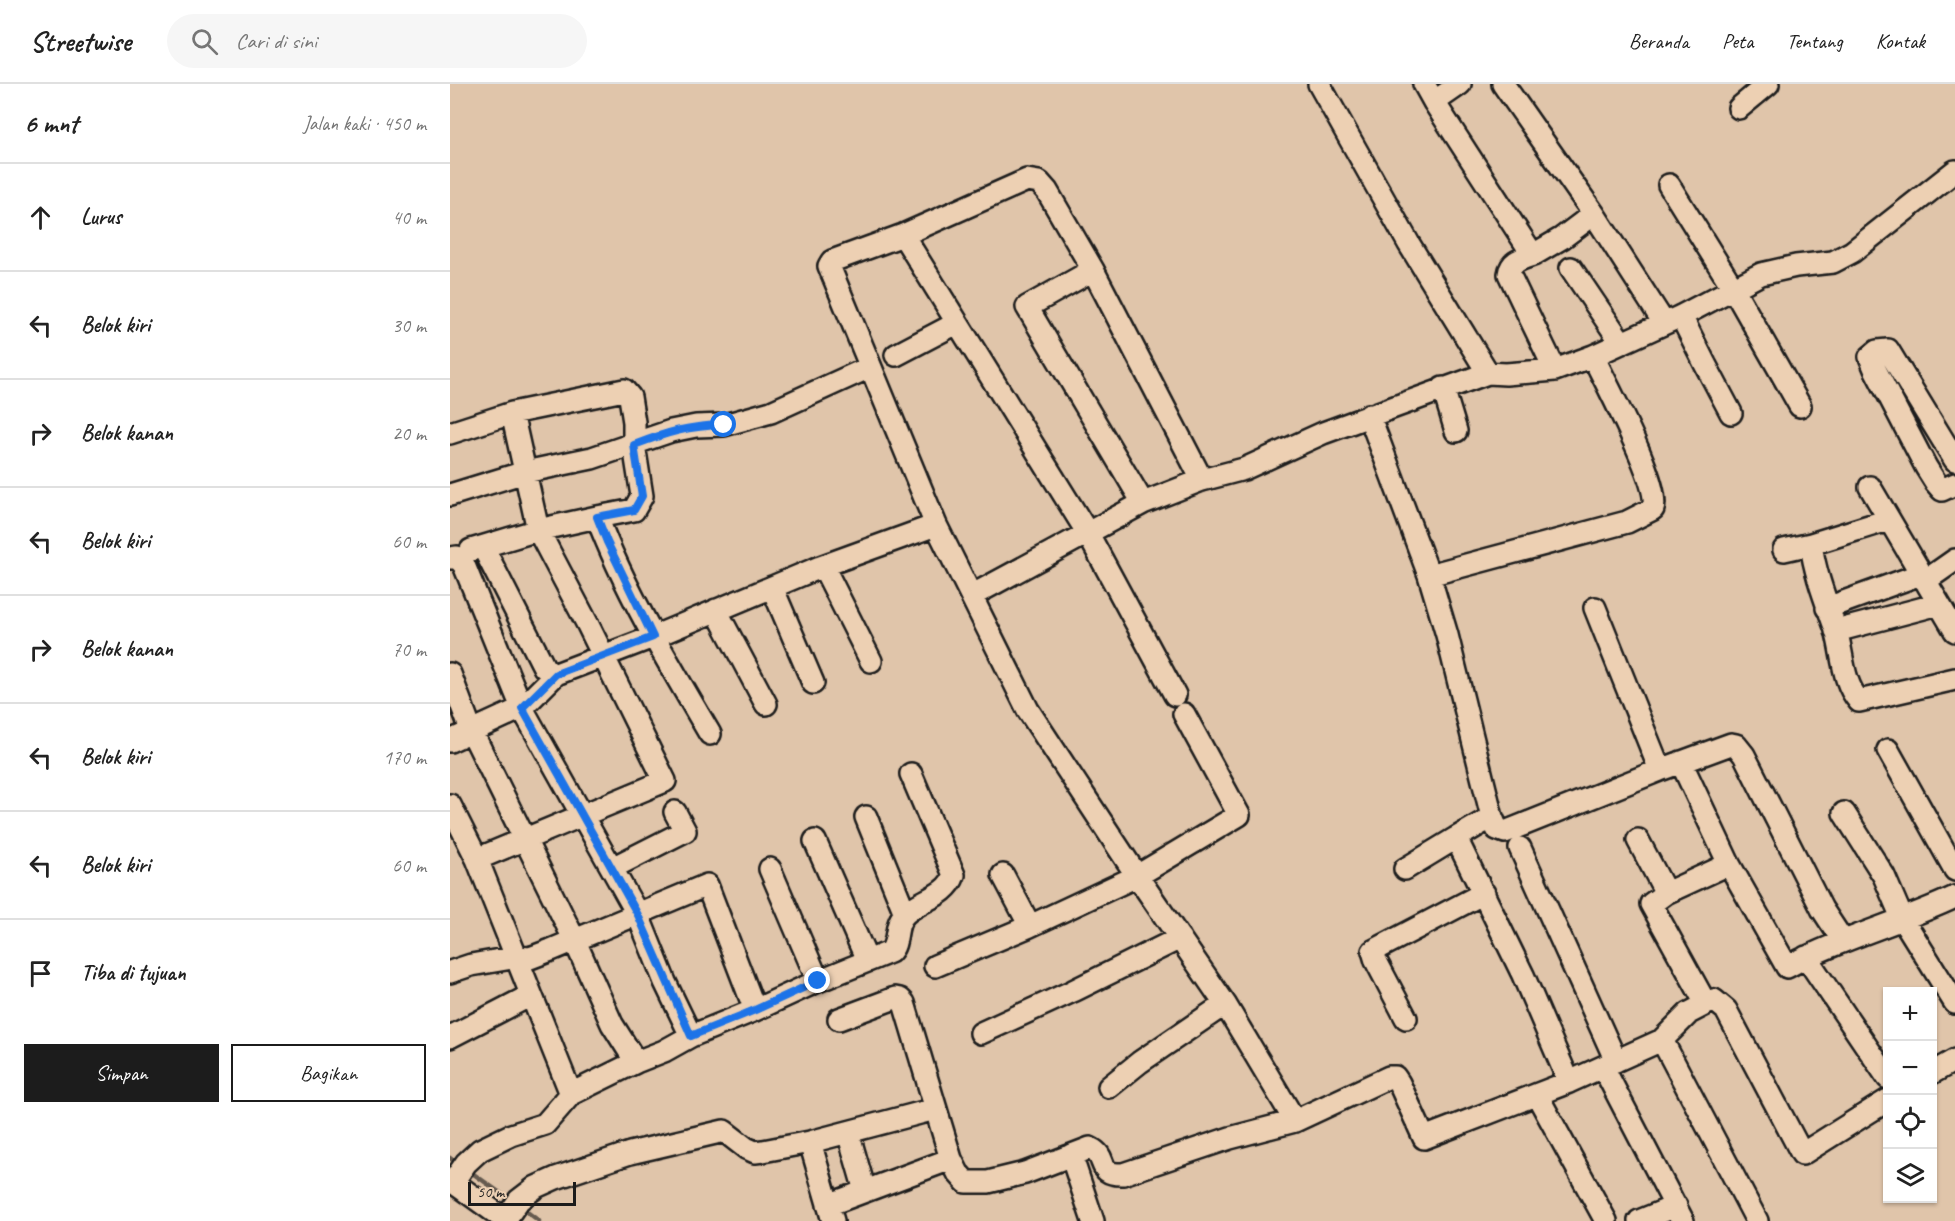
<!DOCTYPE html>
<html lang="id">
<meta charset="utf-8">
<style>
:root{--surface:#fff;--page:#f6f6f6;--text:#222;--muted:#767676;--line:#e0e0e0;--accent:#1c1c1c}
body{margin:0;font-family:Caveat,sans-serif;background:var(--page);color:var(--text)}
.controls{position:absolute;right:18px;bottom:18px;display:grid;overflow:hidden;border-radius:0px;box-shadow:0 2px 4px #0004}
.controls button{width:54px;height:54px;display:grid;place-items:center;padding:0;border:0;border-bottom:2px solid var(--line);background:var(--surface);color:var(--text);font:30px sans-serif}
.scale{position:absolute;left:18px;bottom:15px;width:108px;box-sizing:border-box;padding-left:6px;border:3px solid #1c1c1c;border-top:0;font-size:16px;line-height:21px;white-space:nowrap;color:#1c1c1c;-webkit-text-stroke:4px #edd0b3;paint-order:stroke}
.stop{position:absolute;width:18px;height:18px;margin:-14px;border:4px solid #1a73e8;border-radius:50%;background:#fff}
.stop.end{background:#1a73e8;border-color:#fff;box-shadow:0 2px 6px #0008}
.list{margin:0;padding:0;list-style:none}
h2{display:flex;justify-content:space-between;align-items:center;height:78px;margin:0;padding:0 24px;font-size:26px}
h2 small{font-size:20px;font-weight:400;color:var(--muted)}
.list li{display:grid;grid-template-columns:39px 1fr auto;gap:18px;align-items:center;box-sizing:border-box;height:108px;padding:0 24px;border-top:2px solid var(--line)}
.list b{display:block;font-size:22px;white-space:nowrap}
.list em{font-size:20px;font-style:normal;color:var(--muted)}
.actions{display:flex;gap:12px;padding:18px 24px}
.actions a{flex:1;padding:14px 0;border:2px solid var(--accent);border-radius:0px;text-align:center;font-size:21px;color:var(--accent)}
.actions .main{background:var(--accent);color:#fff}
.icon{flex:none;width:33px;height:33px;fill:none;stroke:currentColor;stroke-width:2;stroke-linecap:round;stroke-linejoin:round}
.map{position:relative;flex:none;width:1505px;height:1137px;overflow:hidden}
header{display:flex;align-items:center;gap:36px;box-sizing:border-box;height:84px;padding:0 30px;background:var(--surface);border-bottom:2px solid var(--line)}
header strong{font-size:28px}
nav{display:flex;gap:33px;margin-inline-start:auto;font-size:21px}
.search{width:420px;height:54px;background:var(--page);display:flex;align-items:center;gap:15px;box-sizing:border-box;padding:0 21px;border-radius:33px;color:var(--muted);font-size:22px}
main{display:flex}
aside{flex:1;background:var(--surface)}
.map>svg:first-child{display:block}
.lines{fill:none;stroke-linecap:round;stroke-linejoin:round}
.stream{stroke:#655a50;stroke-width:4.5}
.minor-casing{stroke:#1c1c1c;stroke-width:26}
.minor{stroke:#edd0b3;stroke-width:21}
.route{stroke:#1a73e8;stroke-width:8}
</style>
<header>
<strong>Streetwise</strong>
<div class="search"><svg class="icon" aria-label="search" viewBox="0 0 24 24"><circle cx="10" cy="10" r="6"/><path d="M15 15l6 6"/></svg>Cari di sini</div>
<nav><a>Beranda</a><a>Peta</a><a>Tentang</a><a>Kontak</a></nav>
</header>
<main>
<aside>
<h2>6 mnt<small>Jalan kaki · 450 m</small></h2>
<ul class="list">
<li><svg class="icon" aria-label="ahead" viewBox="0 0 24 24"><path d="M12 20V5M6 11l6-6 6 6"/></svg><div><b>Lurus</b></div><em>40 m</em></li>
<li><svg class="icon" aria-label="left" viewBox="0 0 24 24"><path d="M17 20v-9H6M10 6l-5 5 5 5"/></svg><div><b>Belok kiri</b></div><em>30 m</em></li>
<li><svg class="icon" aria-label="right" viewBox="0 0 24 24"><path d="M7 20v-9h11M14 6l5 5-5 5"/></svg><div><b>Belok kanan</b></div><em>20 m</em></li>
<li><svg class="icon" aria-label="left" viewBox="0 0 24 24"><path d="M17 20v-9H6M10 6l-5 5 5 5"/></svg><div><b>Belok kiri</b></div><em>60 m</em></li>
<li><svg class="icon" aria-label="right" viewBox="0 0 24 24"><path d="M7 20v-9h11M14 6l5 5-5 5"/></svg><div><b>Belok kanan</b></div><em>70 m</em></li>
<li><svg class="icon" aria-label="left" viewBox="0 0 24 24"><path d="M17 20v-9H6M10 6l-5 5 5 5"/></svg><div><b>Belok kiri</b></div><em>170 m</em></li>
<li><svg class="icon" aria-label="left" viewBox="0 0 24 24"><path d="M17 20v-9H6M10 6l-5 5 5 5"/></svg><div><b>Belok kiri</b></div><em>60 m</em></li>
<li><svg class="icon" aria-label="arrive" viewBox="0 0 24 24"><path d="M6 21V4h12l-3 4 3 4H6"/></svg><div><b>Tiba di tujuan</b></div></li>
</ul>
<div class="actions"><a class="main">Simpan</a><a>Bagikan</a></div>
</aside>
<div class="map">
<svg width="1505" height="1137" viewBox="0 0 1505 1137">
<rect width="100%" height="100%" fill="#e0c5aa"/>
<filter id="ink" filterUnits="userSpaceOnUse"><feTurbulence type="fractalNoise" baseFrequency=".0167" numOctaves="2"/><feDisplacementMap in="SourceGraphic" scale="12" xChannelSelector="R" yChannelSelector="G"/><feConvolveMatrix kernelMatrix="1 2 1 2 8 2 1 2 1" color-interpolation-filters="sRGB"/></filter>
<g filter="url(#ink)">
<g class="lines">
<path class="stream" d="M 0,1074 L 8,1080
M 18,1086 L 63,1118
M 72,1124 L 89,1137"/>
<defs>
<path id="minor" d="M 869,0 L 959,160 L 1038,289 L 1056,290 L 1105,286 L 1143,272 L 1231,232 L 1311,190 L 1346,182 L 1383,178 L 1402,168 L 1505,87
M 974,0 L 984,18 L 1083,171 C 1071,175 1061,177 1059,190 L 1105,286
M 1053,0 L 1144,130 L 1214,239
M 984,18 L 1010,0
M 1289,24 L 1318,0
M 1219,101 L 1283,204 L 1350,322
M 453,151 L 637,448 L 725,611
M 1083,171 L 1112,154 L 1144,130
M 1121,184 L 1171,258
M 643,186 L 577,223 L 693,419
M 1231,232 L 1255,280 L 1281,329
M 446,271 L 507,239
M 993,304 L 1006,347
M 919,331 L 979,491 L 1177,438 L 1203,425 C 1212,402 1155,298 1143,272
M 0,349 L 62,329
M 1505,376 L 1438,266 L 1427,267 L 1420,273 L 1425,285 L 1476,383 L 1486,399 L 1492,406 L 1505,400
M 752,396 L 643,186 L 597,107 L 589,98 L 577,96 L 453,151 L 382,177 L 379,182 L 486,441 L 578,626 L 687,792 L 775,920 L 845,1037
M 1420,403 L 1505,547
M 0,411 L 75,388 L 142,374 L 221,347 L 246,342 L 274,341 L 321,328 L 420,283
M 1361,460 C 1365,490 1376,517 1386,546 C 1393,569 1392,598 1409,617 L 1505,595
M 33,463 L 94,583 L 99,588 L 106,590 L 203,553 L 370,483 L 486,441
M 21,466 L 88,446 L 147,433 C 176,509 219,580 260,650
M 1334,466 L 1361,460 L 1438,436
M 0,474 L 7,473 L 14,481 L 72,624 L 188,831 L 215,898 L 241,952
M 373,482 L 421,577
M 979,491 L 997,551 L 1042,733 L 1047,745 L 1055,748 L 1210,686 L 1281,660 L 1286,661 L 1294,671 L 1372,825 L 1393,857
M 1475,497 L 1505,476
M 322,503 L 363,599
M 523,511 L 693,419 L 752,396 L 794,385 L 873,349 L 1038,289
M 1145,524 L 1210,686
M 1377,524 L 1471,490
M 266,526 L 316,620
M 1386,547 L 1489,520
M 0,590 L 21,646 L 124,855 L 162,940 L 186,978
M 0,657 L 72,624 L 106,590
M 1438,666 L 1505,786
M 1231,678 L 1279,780 L 1337,883 C 1391,854 1450,839 1505,813
M 0,721 L 27,775 L 121,1010
M 1394,729 L 1434,792 L 1452,834 L 1505,919
M 416,733 L 455,829
M 1042,733 L 1006,754 L 1073,891 L 1119,998
M 1188,756 L 1216,809
M 365,757 L 417,876
M 1070,764 L 1166,977
M 27,775 L 215,697 L 138,541 L 88,446 L 62,329 L 174,306 L 180,313 L 184,338 L 184,361 L 192,412 L 184,426 L 147,433
M 162,784 L 235,747 L 225,728
M 320,785 L 368,897
M 955,785 L 1006,754
M 553,791 L 580,842 L 687,792 L 789,731 L 734,630
M 1356,873 L 1438,994
M 485,882 L 580,842
M 0,888 L 21,881 L 67,873 L 80,874 L 101,866 L 257,801 L 305,926
M 1256,920 L 1201,820 L 1216,809 L 1279,780
M 956,934 L 926,877 L 923,867 L 1034,809
M 389,935 L 445,914 L 450,915 L 454,919 L 501,1075 L 508,1089 L 516,1098 L 538,1098 L 575,1089 L 640,1064 C 660,1073 644,1091 673,1090 L 780,1054 L 845,1037 L 939,993 L 945,993 L 949,999 L 974,1054 L 1119,998 L 1212,956 L 1239,929 L 1264,916 L 1276,926 L 1352,1070 L 1438,1016
M 531,949 L 623,907 L 730,854
M 0,953 L 81,911
M 1212,956 L 1307,1137
M 1153,983 L 1233,1137
M 1482,989 L 1505,976
M 659,1003 L 690,978 L 775,920
M 1087,1011 L 1156,1137
M 398,1048 L 415,1107
M 360,1058 L 383,1137
M 621,1071 L 643,1137
M 0,1096 L 57,1137
M 3,1098 L 16,1079 L 30,1066 L 61,1051 L 95,1040 L 121,1010 L 186,978 L 214,967 L 241,952 L 305,926 L 368,897 L 440,868 C 450,858 443,840 456,829 C 472,815 497,812 504,791 L 461,690
M 378,1121 L 501,1075
M 55,1136 L 69,1116 L 86,1103 L 106,1094 L 180,1069 L 274,1047 L 296,1064 L 305,1068 L 313,1067 L 360,1058 L 485,1025
M 1189,1137 L 1226,1122"/>
</defs>
<use href="#minor" class="minor-casing"/>
<use href="#minor" class="minor"/>
</g>
</g>
<g class="lines" filter="url(#ink)">
<path class="route" d="M 274,341 C 238,342 218,348 184,361 L 192,412 L 184,426 L 147,433 L 157,458 L 203,553 L 106,590 L 72,624 L 188,831 L 241,952 L 305,926 L 368,897"/>
</g>
</svg>
<div class="controls">
<button>+</button>
<button>−</button>
<button><svg class="icon" aria-label="locate" viewBox="0 0 24 24"><circle cx="12" cy="12" r="6"/><path d="M12 2v4M12 18v4M2 12h4M18 12h4"/></svg></button>
<button><svg class="icon" aria-label="layers" viewBox="0 0 24 24"><path d="M12 4l9 5-9 5-9-5zM3 14l9 5 9-5"/></svg></button>
</div>
<div class="scale">50 m</div>
<div class="stop" style="left:274px;top:341px"></div>
<div class="stop end" style="left:368px;top:897px"></div>
</div>
</main>
